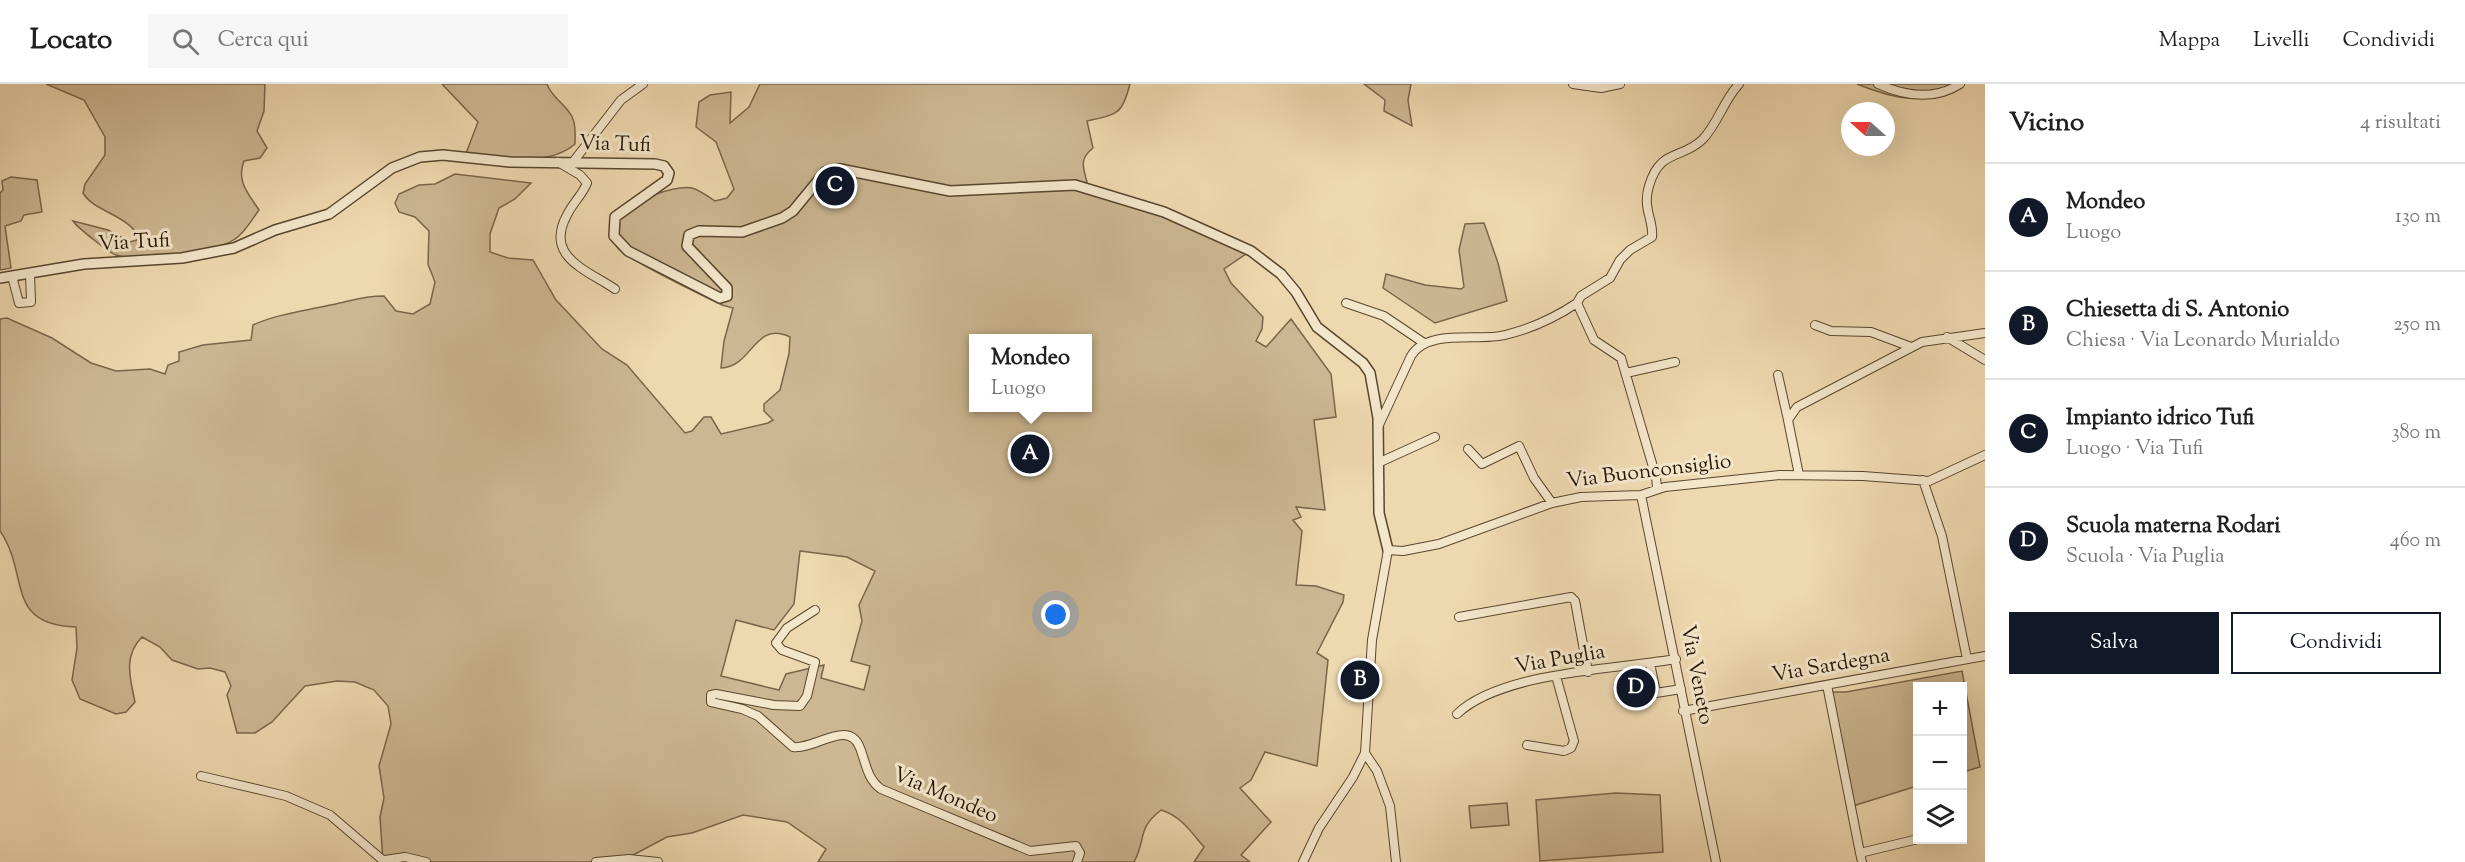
<!DOCTYPE html>
<html lang="it">
<meta charset="utf-8">
<style>
:root{--surface:#fff;--page:#f6f6f6;--text:#202124;--muted:#757577;--line:#e0e0e0;--accent:#111827}
body{margin:0;font-family:"Sorts Mill Goudy",serif;background:var(--page);color:var(--text)}
.controls{position:absolute;right:18px;bottom:18px;display:grid;overflow:hidden;border-radius:0px;box-shadow:0 6px 24px #0002}
.controls button{width:54px;height:54px;display:grid;place-items:center;padding:0;border:0;border-bottom:2px solid var(--line);background:var(--surface);color:var(--text);font:30px sans-serif}
.compass{position:absolute;left:1841px;top:18px;width:54px;height:54px;border-radius:50%;background:var(--surface);box-shadow:0 6px 24px #0002;rotate:291deg}
.you{position:absolute;left:1056px;top:531px;width:21px;height:21px;margin:-15px;border:4px solid #fff;border-radius:50%;background:#1a73e8;box-shadow:0 0 0 9px #1a73e833}
.badge{display:grid;place-items:center;width:39px;height:39px;border-radius:50%;background:var(--accent);color:#fff;font-size:20px;font-weight:700}
.pin{position:absolute;translate:-50% -50%;border:3px solid #fff;box-shadow:0 2px 6px #0006}
.popup{position:absolute;left:969px;top:250px;width:123px;height:78px;box-sizing:border-box;display:grid;place-content:center;border-radius:0px;background:var(--surface);filter:drop-shadow(0 2px 4px #0005);font-size:20px;white-space:nowrap;color:var(--muted)}
.popup b{font-size:22px;color:var(--text)}
.popup::after{content:'';position:absolute;left:50%;top:100%;margin-left:-12px;border:12px solid transparent;border-top-color:var(--surface)}
.list{margin:0;padding:0;list-style:none}
h2{display:flex;justify-content:space-between;align-items:center;height:78px;margin:0;padding:0 24px;font-size:26px}
h2 small{font-size:20px;font-weight:400;color:var(--muted)}
.list li{display:grid;grid-template-columns:39px 1fr auto;gap:18px;align-items:center;box-sizing:border-box;height:108px;padding:0 24px;border-top:2px solid var(--line)}
.list b{display:block;font-size:22px;white-space:nowrap}
.list p{margin:0;font-size:20px;white-space:nowrap;color:var(--muted)}
.list em{font-size:20px;font-style:normal;color:var(--muted)}
.actions{display:flex;gap:12px;padding:18px 24px}
.actions a{flex:1;padding:14px 0;border:2px solid var(--accent);border-radius:0px;text-align:center;font-size:21px;color:var(--accent)}
.actions .main{background:var(--accent);color:#fff}
.icon{flex:none;width:33px;height:33px;fill:none;stroke:currentColor;stroke-width:2;stroke-linecap:round;stroke-linejoin:round}
.map{position:relative;flex:none;width:1985px;height:778px;overflow:hidden}
header{display:flex;align-items:center;gap:36px;box-sizing:border-box;height:84px;padding:0 30px;background:var(--surface);border-bottom:2px solid var(--line)}
header strong{font-size:28px}
nav{display:flex;gap:33px;margin-inline-start:auto;font-size:21px}
.search{width:420px;height:54px;background:var(--page);display:flex;align-items:center;gap:15px;box-sizing:border-box;padding:0 21px;border-radius:0px;color:var(--muted);font-size:22px}
main{display:flex}
aside{flex:1;background:var(--surface)}
.map>svg:first-child{display:block}
.green{fill:#ccb792;stroke:#79664a;stroke-width:1.5;fill-rule:evenodd}
.lines{fill:none;stroke-linecap:round;stroke-linejoin:round}
.minor-casing{stroke:#58462e;stroke-width:10}
.tertiary-casing{stroke:#58462e;stroke-width:12}
.minor{stroke:#f4e6cb;stroke-width:8}
.tertiary{stroke:#f4e6cb;stroke-width:9}
.labels{text-anchor:middle;dominant-baseline:central;stroke-width:6;stroke-linejoin:round;paint-order:stroke}
.street-label{font-size:21px;fill:#261503;stroke:#f4e6cb}
</style>
<header>
<strong>Locato</strong>
<div class="search"><svg class="icon" aria-label="search" viewBox="0 0 24 24"><circle cx="10" cy="10" r="6"/><path d="M15 15l6 6"/></svg>Cerca qui</div>
<nav><a>Mappa</a><a>Livelli</a><a>Condividi</a></nav>
</header>
<main>
<div class="map">
<svg width="1985" height="778" viewBox="0 0 1985 778">
<rect width="100%" height="100%" fill="#eed8af"/>
<filter id="stains"><feTurbulence type="fractalNoise" baseFrequency=".00333" numOctaves="4"/><feColorMatrix values="0 0 0 0 .2 0 0 0 0 .09 0 0 0 0 .02 0 0 0 .5 -.17"/></filter>
<radialGradient id="worn" r=".72"><stop offset=".6" stop-color="#630" stop-opacity="0"/><stop offset="1" stop-color="#630" stop-opacity=".3"/></radialGradient>
<path class="green" d="M 46,0 L 265,0 L 264,27 L 257,47 L 267,64 L 260,74 L 244,77 C 236,97 248,109 259,126 C 252,135 245,149 235,155 C 215,169 140,178 116,171 C 109,169 77,143 73,137 L 108,146 L 130,158 L 140,155 C 128,130 94,128 83,109 L 85,100 L 105,71 L 105,53 L 84,16 Z
M 442,0 L 547,0 C 552,15 568,21 573,35 C 576,42 575,53 575,60 C 549,83 499,74 465,72 L 478,38 Z
M 760,0 L 1130,0 C 1122,31 1118,30 1087,37 L 1093,64 C 1079,75 1083,83 1087,98 L 1083,99 L 1083,103 L 1151,124 L 1246,170 L 1224,185 L 1231,199 L 1263,233 L 1262,245 L 1256,257 L 1266,263 L 1291,235 L 1331,290 L 1336,333 L 1314,336 L 1325,426 L 1296,423 L 1301,433 L 1293,436 L 1302,447 L 1296,501 L 1316,502 L 1344,511 L 1343,518 L 1317,569 L 1328,576 L 1317,682 L 1265,668 L 1251,696 L 1240,704 L 1271,738 L 1241,771 L 1250,778 L 1194,778 L 1204,763 C 1191,748 1181,732 1161,726 C 1136,746 1147,754 1134,778 L 818,778 L 826,765 L 787,738 L 743,731 L 692,749 L 667,753 L 620,778 L 383,778 L 380,733 L 384,714 L 379,682 L 391,640 L 388,622 L 374,606 L 355,598 L 337,597 L 305,602 L 272,638 L 255,649 L 237,649 L 227,611 L 231,602 L 225,588 L 210,584 L 198,585 L 172,576 L 160,563 L 142,553 C 123,572 130,594 135,618 L 126,628 L 116,630 L 80,615 L 72,596 L 77,564 L 76,543 C 4,541 30,490 0,447 L 0,235 L 7,234 L 52,254 L 91,279 L 116,287 L 150,285 L 165,290 L 168,281 L 179,277 L 179,268 L 203,261 L 251,256 L 253,241 C 277,230 304,227 330,221 C 351,217 361,212 384,212 L 396,227 L 413,230 L 430,220 L 435,198 L 428,180 L 429,147 L 415,133 L 399,128 L 395,119 L 399,110 L 419,101 L 435,100 L 455,90 L 531,99 L 515,115 L 499,124 L 490,150 L 490,168 L 508,174 L 533,176 L 556,216 L 602,265 L 627,281 L 685,349 L 692,347 L 704,333 L 711,333 L 721,350 L 768,339 L 773,336 L 764,327 L 764,320 L 780,306 L 789,270 L 790,253 C 754,236 753,283 721,284 L 724,257 L 733,224 L 722,221 C 702,211 627,176 617,163 C 608,151 610,140 615,128 C 631,119 678,98 695,105 C 702,108 709,113 715,117 L 727,114 L 734,105 L 716,58 L 696,43 L 699,18 L 710,11 L 731,8 L 730,39 L 749,23 ZM 973,254 L 1087,254 L 1087,324 L 973,324 ZM 800,467 L 847,473 L 875,487 L 859,521 L 862,537 L 851,577 L 870,582 L 864,606 L 821,594 L 824,581 L 786,590 L 779,606 L 721,592 L 736,536 L 774,546 L 794,520 Z
M 1364,0 L 1411,0 L 1408,16 L 1412,42 L 1384,27 L 1385,16 Z
M 1857,0 L 1960,0 C 1929,24 1891,14 1857,0 Z
M 11,93 L 37,96 L 42,128 L 24,131 L 21,137 L 5,142 L 11,184 L 0,186 L 0,109 L 3,106 L 2,97 Z
M 1484,139 L 1498,179 L 1507,217 L 1435,239 L 1383,204 L 1386,190 L 1425,201 L 1461,205 L 1464,203 L 1459,166 L 1465,140 Z
M 1962,587 L 1980,683 L 1963,688 L 1962,602 L 1918,602 L 1917,702 L 1853,722 L 1829,608 L 1846,608 Z
M 1616,709 L 1660,711 L 1663,768 L 1540,777 L 1536,716 Z
M 1507,719 L 1509,741 L 1471,744 L 1469,722 Z"/>
<g class="lines">
<defs>
<path id="minor" d="M 1573,0 L 1601,4 L 1620,0
M 1878,0 C 1905,12 1934,17 1960,0
M 558,78 L 580,91 L 587,99 C 583,110 572,120 567,131 C 544,173 587,186 615,205
M 573,78 L 621,16 L 643,0
M 12,192 L 19,219 L 31,218 L 30,189
M 1346,219 L 1384,232 L 1424,259
M 1815,241 L 1831,247 L 1871,248 L 1911,263
M 1947,253 L 1985,276
M 1626,289 L 1675,278
M 1778,291 L 1788,336
M 1379,341 L 1411,272 C 1428,244 1478,258 1505,251 C 1530,245 1556,233 1577,219
M 1468,365 L 1482,380 L 1519,362 L 1534,394 L 1552,419
M 1378,379 L 1435,353
M 1799,391 L 1788,336 L 1797,323 L 1922,258 L 1985,249
M 1923,396 L 1942,452 L 1967,575
M 1657,404 L 1656,393 L 1621,274 L 1594,256 L 1577,219 L 1581,212 L 1610,194 L 1620,176 L 1630,166 L 1652,153 C 1654,136 1642,125 1649,102 C 1660,64 1682,76 1703,55 C 1718,39 1724,16 1739,0
M 1641,411 L 1716,778
M 815,526 L 787,544 L 776,559 L 782,566 L 815,578 L 807,612 L 800,622 L 774,621 L 716,610 L 711,611 L 711,618 L 742,625 L 758,632 L 793,663 C 815,666 849,634 860,664 C 866,679 867,695 881,705 L 1030,767 L 1076,762 L 1080,769 L 1077,778
M 1459,533 L 1571,513 L 1575,517 L 1588,588
M 1650,579 L 1656,609 L 1681,605
M 1827,601 L 1860,769
M 1683,627 L 1985,572
M 1457,630 C 1501,588 1616,585 1676,575
M 1527,661 L 1564,667 L 1571,664 L 1574,657 L 1556,592
M 201,692 L 286,712 L 330,731 L 385,778
M 385,776 L 405,773 L 426,778
M 596,778 L 629,775 L 658,778
M 1303,778 L 1319,744 L 1353,693 L 1365,669
M 1396,778 L 1390,722 L 1377,687 L 1365,669 L 1372,556 L 1388,466 L 1403,467 L 1439,460 L 1552,419 L 1581,413 L 1641,411 L 1665,403 L 1780,391 L 1863,392 L 1929,397 L 1985,371
M 1862,778 L 1860,769 L 1918,755"/>
<path id="tertiary" d="M 0,194 L 84,180 L 182,174 L 234,164 L 275,146 L 329,130 L 392,84 L 420,73 L 443,71 L 510,78 L 655,80 L 664,82 L 669,89 L 667,96 L 615,133 L 614,152 L 628,167 L 720,214 L 727,212 L 727,204 L 687,162 L 689,151 L 699,147 L 742,148 L 782,134 L 793,127 L 825,88 L 840,85 L 950,107 L 1075,101 L 1164,128 L 1251,167 L 1281,190 L 1296,208 L 1317,243 L 1363,279 L 1370,289 L 1378,334 L 1379,429 L 1388,466"/>
</defs>
<use href="#minor" class="minor-casing"/>
<use href="#tertiary" class="tertiary-casing"/>
<use href="#minor" class="minor"/>
<use href="#tertiary" class="tertiary"/>
</g>
<g class="labels">
<g class="street-label">
<text transform="translate(615 61) rotate(2)">Via Tufi</text>
<text transform="translate(134 159) rotate(-3)">Via Tufi</text>
<text transform="translate(1649 388) rotate(-7)">Via Buonconsiglio</text>
<text transform="translate(1560 576) rotate(-10)">Via Puglia</text>
<text transform="translate(1831 582) rotate(-10)">Via Sardegna</text>
<text transform="translate(1696 591) rotate(79)">Via Veneto</text>
<text transform="translate(945 712) rotate(23)">Via Mondeo</text>
</g>
</g>
<rect width="100%" height="100%" filter="url(#stains)"/>
<rect width="100%" height="100%" fill="url(#worn)"/>
</svg>
<div class="controls">
<button>+</button>
<button>−</button>
<button><svg class="icon" aria-label="layers" viewBox="0 0 24 24"><path d="M12 4l9 5-9 5-9-5zM3 14l9 5 9-5"/></svg></button>
</div>
<svg class="compass" viewBox="-18 -18 36 36"><path d="M0-13l5 13h-10z" fill="#e53935"/><path d="M0 13l5-13h-10z" fill="#757577"/></svg>
<div class="you"></div>
<div class="pin badge" style="left:1030px;top:370px">A</div>
<div class="popup"><b>Mondeo</b>Luogo</div>
<div class="pin badge" style="left:1360px;top:596px">B</div>
<div class="pin badge" style="left:835px;top:102px">C</div>
<div class="pin badge" style="left:1636px;top:604px">D</div>
</div>
<aside>
<h2>Vicino<small>4 risultati</small></h2>
<ul class="list">
<li><span class="badge">A</span><div><b>Mondeo</b><p>Luogo</p></div><em>130 m</em></li>
<li><span class="badge">B</span><div><b>Chiesetta di S. Antonio</b><p>Chiesa · Via Leonardo Murialdo</p></div><em>250 m</em></li>
<li><span class="badge">C</span><div><b>Impianto idrico Tufi</b><p>Luogo · Via Tufi</p></div><em>380 m</em></li>
<li><span class="badge">D</span><div><b>Scuola materna Rodari</b><p>Scuola · Via Puglia</p></div><em>460 m</em></li>
</ul>
<div class="actions"><a class="main">Salva</a><a>Condividi</a></div>
</aside>
</main>
